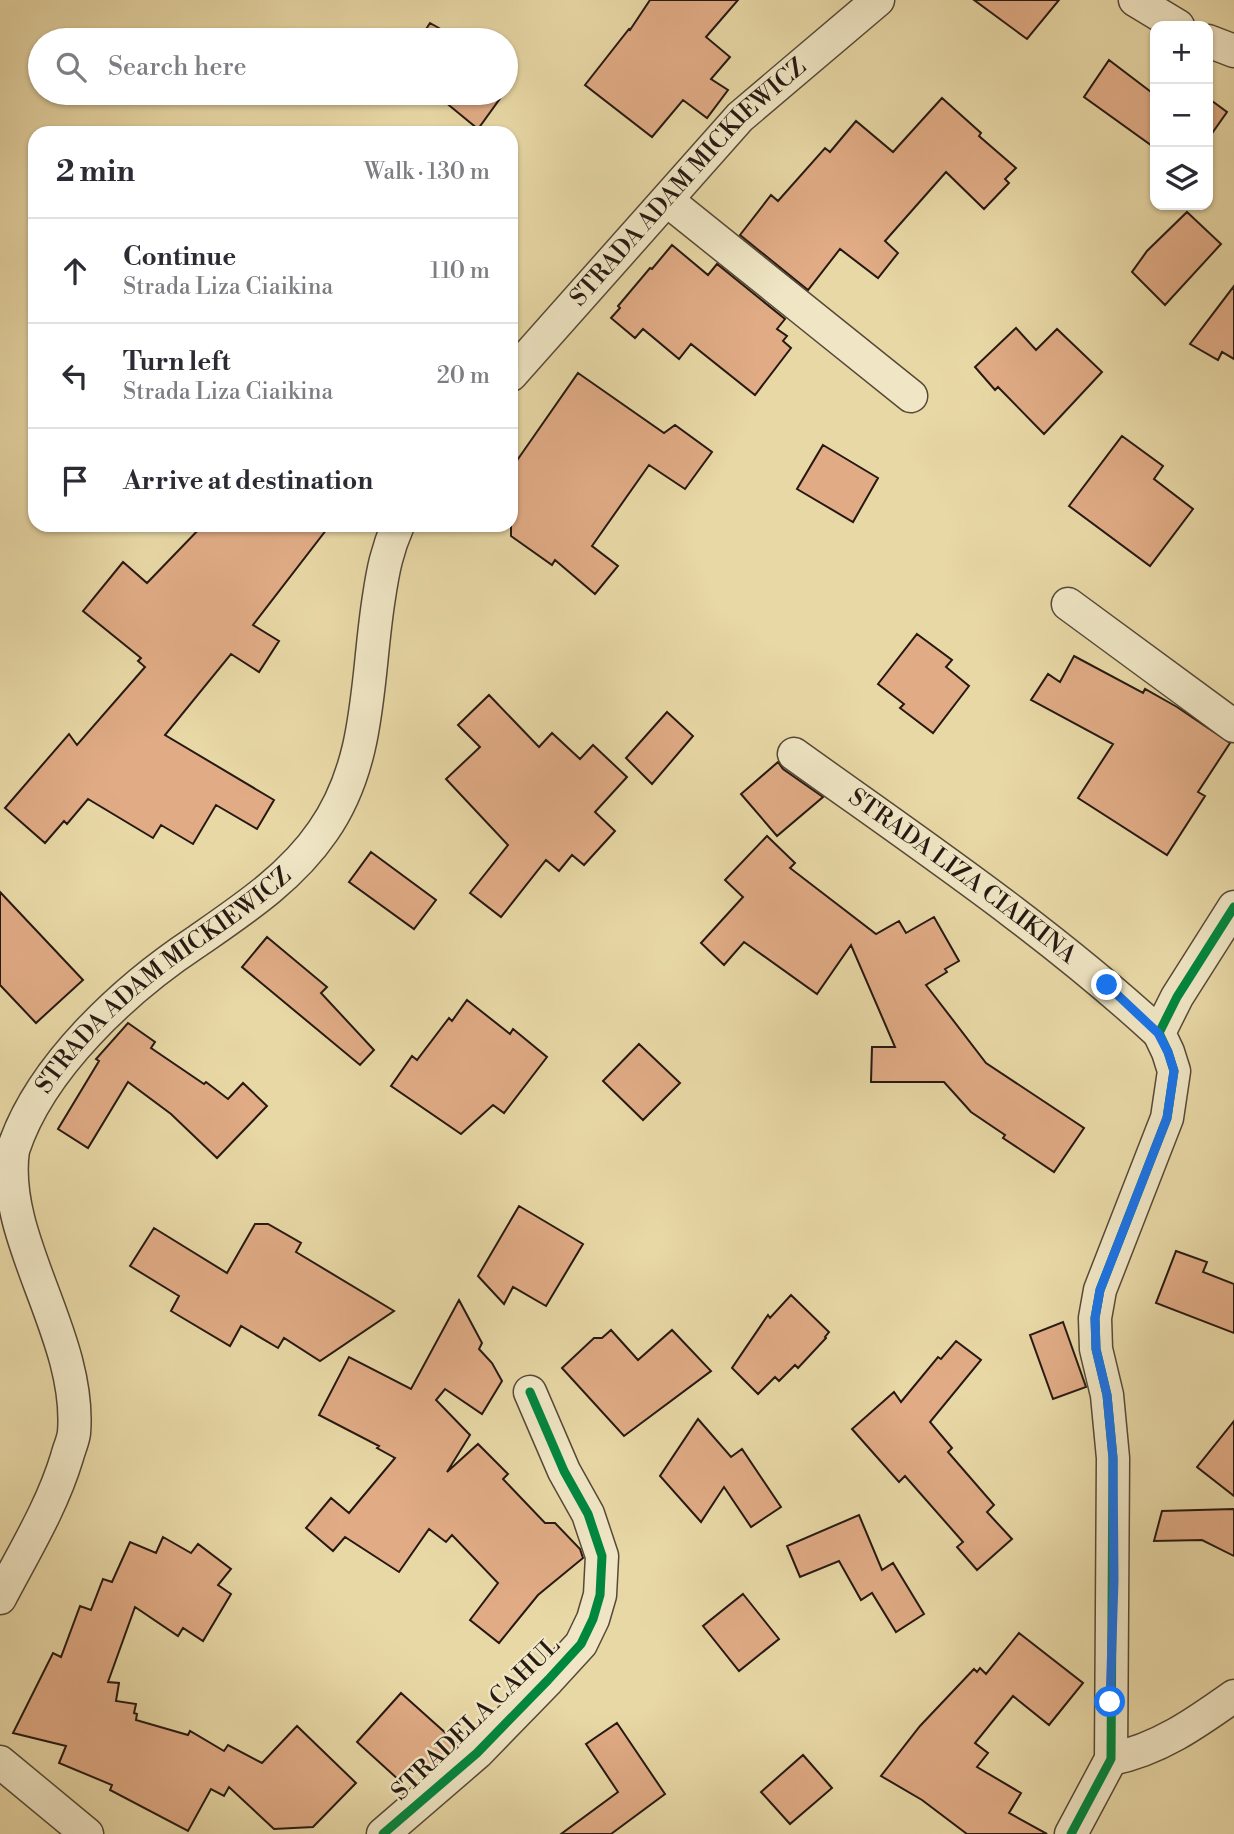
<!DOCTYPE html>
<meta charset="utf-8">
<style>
:root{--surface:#fff;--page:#f2f2f3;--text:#2b2b33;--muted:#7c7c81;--line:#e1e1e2}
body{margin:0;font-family:"Libre Bodoni",serif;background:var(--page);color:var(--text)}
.controls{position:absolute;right:21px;top:21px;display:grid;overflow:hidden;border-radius:14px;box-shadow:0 2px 5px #0004}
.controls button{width:63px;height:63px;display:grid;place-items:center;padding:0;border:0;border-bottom:2px solid var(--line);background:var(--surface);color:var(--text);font:35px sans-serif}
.stop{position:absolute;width:21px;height:21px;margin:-16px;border:5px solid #1a73e8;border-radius:50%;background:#fff}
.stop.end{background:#1a73e8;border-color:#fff;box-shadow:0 2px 7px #0008}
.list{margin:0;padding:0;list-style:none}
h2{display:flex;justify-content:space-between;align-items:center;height:91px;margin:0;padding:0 28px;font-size:30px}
h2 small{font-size:23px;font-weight:400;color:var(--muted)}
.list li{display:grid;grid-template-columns:46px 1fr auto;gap:21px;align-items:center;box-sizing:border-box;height:105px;padding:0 28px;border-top:2px solid var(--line)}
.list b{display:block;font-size:26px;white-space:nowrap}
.list p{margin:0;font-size:23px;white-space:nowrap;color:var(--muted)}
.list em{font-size:23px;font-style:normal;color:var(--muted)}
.icon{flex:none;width:38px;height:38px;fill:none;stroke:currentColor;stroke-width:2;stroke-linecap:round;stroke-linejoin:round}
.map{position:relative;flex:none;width:1234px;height:1834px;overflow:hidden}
.search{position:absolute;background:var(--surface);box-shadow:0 2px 5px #0004;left:28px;top:28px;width:490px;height:77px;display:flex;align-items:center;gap:18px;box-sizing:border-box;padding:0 24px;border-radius:38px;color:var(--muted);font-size:26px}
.panel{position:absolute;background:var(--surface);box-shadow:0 2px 5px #0004;left:28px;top:126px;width:490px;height:406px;border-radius:21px}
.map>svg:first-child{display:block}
.building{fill:#e0ab85;stroke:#261912;stroke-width:2}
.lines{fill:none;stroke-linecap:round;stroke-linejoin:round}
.minor-casing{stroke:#564937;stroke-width:35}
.minor{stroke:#f0e6c5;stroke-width:32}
.cycleway-casing{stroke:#f0e6c5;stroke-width:13}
.cycleway{stroke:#00873e;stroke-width:9}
.route{stroke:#1a73e8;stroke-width:9}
.labels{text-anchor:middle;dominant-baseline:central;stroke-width:5;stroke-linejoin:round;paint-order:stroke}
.street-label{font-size:24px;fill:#261912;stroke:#f0e6c5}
</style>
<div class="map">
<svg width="1234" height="1834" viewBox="0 0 1234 1834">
<rect width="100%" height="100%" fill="#e8d8a6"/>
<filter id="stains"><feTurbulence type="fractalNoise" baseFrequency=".00286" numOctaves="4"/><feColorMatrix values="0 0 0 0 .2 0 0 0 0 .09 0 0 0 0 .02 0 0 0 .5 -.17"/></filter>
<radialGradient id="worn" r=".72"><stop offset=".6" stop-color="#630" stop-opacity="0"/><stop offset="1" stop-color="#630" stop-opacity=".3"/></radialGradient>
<path class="building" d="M 650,0 L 738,0 L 706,37 L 730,57 L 711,79 L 728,90 L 707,118 L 683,100 L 652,137 L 585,85 L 629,29 L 630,30 Z
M 974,0 L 1059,0 L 1027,39 Z
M 430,23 L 460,40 L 419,40 Z
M 1109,60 L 1155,95 L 1155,148 L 1084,97 Z
M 453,93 L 504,93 L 478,129 L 445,102 Z
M 942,98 L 981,133 L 979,136 L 1016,168 L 1005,179 L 1009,183 L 984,209 L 946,172 L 885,241 L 898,253 L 878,278 L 840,249 L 808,290 L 740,235 L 771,195 L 778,201 L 825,148 L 830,152 L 856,121 L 893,152 Z
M 1208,98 L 1227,112 L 1208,139 Z
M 1187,212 L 1221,244 L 1165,305 L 1132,272 L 1147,251 Z
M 672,245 L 708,275 L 717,264 L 785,319 L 777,329 L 787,336 L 783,341 L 791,348 L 755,395 L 691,344 L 679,359 L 643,329 L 635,338 L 611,318 L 620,308 L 618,306 L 650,268 L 652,269 Z
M 1234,286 L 1234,359 L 1222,352 L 1218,360 L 1190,344 Z
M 1016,328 L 1036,350 L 1057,329 L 1102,372 L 1044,434 L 998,387 L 995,390 L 975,367 Z
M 578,373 L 664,433 L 675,425 L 712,452 L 685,489 L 649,465 L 592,546 L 618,566 L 595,594 L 555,560 L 552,565 L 511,536 L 511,469 Z
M 1122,436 L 1163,466 L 1154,479 L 1193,509 L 1150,566 L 1069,506 Z
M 823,445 L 878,478 L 853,522 L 797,489 Z
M 203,525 L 330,525 L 253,625 L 279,641 L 259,672 L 231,654 L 165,735 L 274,800 L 257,829 L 216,805 L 193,844 L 161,825 L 153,838 L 88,799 L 67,824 L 64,821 L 45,843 L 5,808 L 69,734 L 77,745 L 145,667 L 138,661 L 141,658 L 83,611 L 123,562 L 147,583 Z
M 917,634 L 952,660 L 946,667 L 969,686 L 933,733 L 900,708 L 904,704 L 878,684 Z
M 1074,656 L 1143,693 L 1145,689 L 1177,707 L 1230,743 L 1198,792 L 1205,796 L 1167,855 L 1078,798 L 1113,744 L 1031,700 L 1048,674 L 1060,682 Z
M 489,695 L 539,747 L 552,733 L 580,759 L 593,745 L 627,777 L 595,812 L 615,831 L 584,865 L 572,855 L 559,871 L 546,860 L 501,917 L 470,893 L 508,845 L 446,779 L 480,747 L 458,725 Z
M 667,712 L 693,736 L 652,784 L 626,758 Z
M 778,762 L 783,769 L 823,797 L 777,836 L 741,794 Z
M 767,836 L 795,863 L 790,868 L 876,934 L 899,921 L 906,933 L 934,917 L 959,961 L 945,969 L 947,972 L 926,985 L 986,1063 L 1084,1128 L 1054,1172 L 1003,1138 L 1005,1135 L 971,1112 L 944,1082 L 871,1082 L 872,1047 L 895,1047 L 851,945 L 817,994 L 744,942 L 724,965 L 701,943 L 743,897 L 725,880 Z
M 371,852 L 436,900 L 414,929 L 349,882 Z
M 0,892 L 83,980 L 36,1023 L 0,985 Z
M 267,937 L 327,987 L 321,993 L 374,1050 L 360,1065 L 242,967 Z
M 467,1000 L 510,1034 L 513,1029 L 547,1057 L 504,1113 L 493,1105 L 461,1134 L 391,1086 L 412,1056 L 417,1060 L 449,1018 L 452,1021 Z
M 128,1023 L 155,1042 L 151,1048 L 204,1084 L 206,1082 L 228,1099 L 243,1083 L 267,1106 L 217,1158 L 171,1114 L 128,1082 L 88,1148 L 58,1129 L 99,1061 L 96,1059 Z
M 639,1044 L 680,1083 L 643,1120 L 603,1081 Z
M 519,1206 L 583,1244 L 546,1306 L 513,1287 L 504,1304 L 478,1276 Z
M 255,1224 L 268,1224 L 301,1243 L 296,1252 L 394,1311 L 320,1361 L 284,1338 L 278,1348 L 241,1326 L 230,1346 L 171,1311 L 179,1296 L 130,1266 L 154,1228 L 227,1273 Z
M 1176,1251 L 1207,1262 L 1203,1272 L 1234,1284 L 1234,1333 L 1156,1303 Z
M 791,1295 L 829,1332 L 825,1337 L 826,1338 L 798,1368 L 795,1365 L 779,1381 L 775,1377 L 758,1394 L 732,1368 L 768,1315 L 770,1318 Z
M 459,1300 L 482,1343 L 479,1349 L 492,1363 L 502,1381 L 482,1414 L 445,1389 L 436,1400 L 470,1435 L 447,1472 L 478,1444 L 508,1474 L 503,1479 L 545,1523 L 555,1523 L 580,1549 L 583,1558 L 538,1595 L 499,1643 L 470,1620 L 498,1583 L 452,1535 L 446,1542 L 429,1529 L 399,1572 L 345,1537 L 333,1551 L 306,1528 L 331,1498 L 349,1513 L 395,1458 L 377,1448 L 379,1446 L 319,1415 L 349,1357 L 411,1389 Z
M 1063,1322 L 1086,1387 L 1053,1399 L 1030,1335 Z
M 611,1330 L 638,1360 L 672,1330 L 711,1371 L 624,1436 L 562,1368 L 594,1338 L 602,1338 Z
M 956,1341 L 981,1360 L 930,1422 L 952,1448 L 948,1452 L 994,1505 L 987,1512 L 1012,1539 L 977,1570 L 957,1547 L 963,1542 L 905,1476 L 899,1482 L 852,1429 L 894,1392 L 901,1402 L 938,1357 L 941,1359 Z
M 698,1419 L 731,1457 L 742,1449 L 781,1507 L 751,1527 L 724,1487 L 701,1522 L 660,1476 Z
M 1234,1421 L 1234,1496 L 1197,1467 Z
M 1234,1509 L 1234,1556 L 1202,1540 L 1154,1541 L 1162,1511 Z
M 859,1515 L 882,1570 L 893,1563 L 924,1614 L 896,1632 L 872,1593 L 861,1600 L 839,1561 L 800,1577 L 787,1546 Z
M 163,1537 L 191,1553 L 198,1544 L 231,1569 L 218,1585 L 231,1594 L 203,1641 L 183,1628 L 178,1636 L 135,1607 L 108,1682 L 119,1683 L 116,1701 L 136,1704 L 134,1713 L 137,1714 L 136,1720 L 188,1735 L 190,1731 L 224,1751 L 228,1745 L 262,1763 L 297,1726 L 356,1783 L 313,1827 L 274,1829 L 229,1787 L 224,1796 L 211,1789 L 188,1831 L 110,1790 L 112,1785 L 59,1763 L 66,1746 L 13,1733 L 53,1653 L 61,1657 L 80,1606 L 91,1610 L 103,1579 L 112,1582 L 130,1542 L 156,1553 Z
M 743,1594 L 779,1639 L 739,1671 L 703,1626 Z
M 1019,1633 L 1083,1683 L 1049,1725 L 1013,1696 L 975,1743 L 988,1753 L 977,1767 L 1021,1793 L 1009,1813 L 1047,1834 L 967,1834 L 922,1800 L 881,1776 L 920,1726 L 974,1669 L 977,1672 L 980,1668 L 986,1674 Z
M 401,1693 L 459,1745 L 430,1769 L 420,1759 L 400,1781 L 357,1742 Z
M 617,1723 L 665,1794 L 611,1834 L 561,1834 L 618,1792 L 586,1744 Z
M 803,1755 L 832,1788 L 790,1824 L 761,1792 Z"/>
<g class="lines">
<defs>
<g id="minor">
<path d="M 1135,0 L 1178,26"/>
<path d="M 1208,41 L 1234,51"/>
<path d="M 668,201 L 911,396"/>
<path id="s1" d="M 511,375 L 740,117 L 878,0"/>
<path d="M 1068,604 L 1234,726"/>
<path id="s2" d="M 794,754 C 918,843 1046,929 1159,1033"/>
<path id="s3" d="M 0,1598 C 24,1552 52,1507 67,1457 C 69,1449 73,1441 74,1433 C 82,1336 0,1240 13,1150 C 40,1067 125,989 196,942 C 242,910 291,878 323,831 C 372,761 366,678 379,597 C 383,570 387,550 398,525"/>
<path d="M 1111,1759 C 1158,1750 1196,1723 1234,1696"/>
<path d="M 0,1762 L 87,1834"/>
<path d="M 383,1834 L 477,1753 L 548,1680 L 581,1644 L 593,1619 L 600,1595 L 602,1556 L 588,1514 L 564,1471 L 530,1392"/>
<path d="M 1071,1834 L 1111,1759 L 1113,1458 L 1107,1395 L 1096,1349 L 1095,1318 L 1100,1290 L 1167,1118 L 1174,1071 L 1168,1052 L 1159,1033 L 1177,997 L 1234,907"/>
</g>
</defs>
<use href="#minor" class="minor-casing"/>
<use href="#minor" class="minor"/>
<defs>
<path id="cycleway" d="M 383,1834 L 477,1753 L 548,1680 L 581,1644 L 593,1619 L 600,1595 L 602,1556 L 588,1514 L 564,1471 L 530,1392
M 1071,1834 L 1111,1759 L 1113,1458 L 1107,1395 L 1096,1349 L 1095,1318 L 1100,1290 L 1167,1118 L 1174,1071 L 1168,1052 L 1159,1033 L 1177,997 L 1234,907"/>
</defs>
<use href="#cycleway" class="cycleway-casing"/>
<use href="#cycleway" class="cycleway"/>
</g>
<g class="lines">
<path class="route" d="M 1107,985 L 1158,1033 L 1168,1052 L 1174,1071 L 1167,1118 L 1100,1290 L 1095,1318 L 1096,1349 L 1107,1395 L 1113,1458 L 1114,1580 L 1110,1702"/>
</g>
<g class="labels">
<g class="street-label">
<text stroke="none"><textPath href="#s1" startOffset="262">STRADA ADAM MICKIEWICZ</textPath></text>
<text stroke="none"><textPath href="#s2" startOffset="208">STRADA LIZA CIAIKINA</textPath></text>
<text stroke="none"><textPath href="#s3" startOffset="705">STRADA ADAM MICKIEWICZ</textPath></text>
<text transform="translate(476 1719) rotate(-44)">STRADELA CAHUL</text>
</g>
</g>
<rect width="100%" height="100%" filter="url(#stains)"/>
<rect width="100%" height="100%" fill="url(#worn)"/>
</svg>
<div class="controls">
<button>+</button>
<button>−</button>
<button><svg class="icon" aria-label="layers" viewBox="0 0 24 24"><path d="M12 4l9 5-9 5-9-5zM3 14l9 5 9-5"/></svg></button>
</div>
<div class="stop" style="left:1110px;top:1702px"></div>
<div class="stop end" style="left:1107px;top:985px"></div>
<div class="search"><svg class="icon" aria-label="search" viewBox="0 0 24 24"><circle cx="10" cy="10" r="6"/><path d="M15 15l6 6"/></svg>Search here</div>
<section class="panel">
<h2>2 min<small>Walk · 130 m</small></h2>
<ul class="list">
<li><svg class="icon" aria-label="ahead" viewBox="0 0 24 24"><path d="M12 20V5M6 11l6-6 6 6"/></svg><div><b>Continue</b><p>Strada Liza Ciaikina</p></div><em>110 m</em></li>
<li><svg class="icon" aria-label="left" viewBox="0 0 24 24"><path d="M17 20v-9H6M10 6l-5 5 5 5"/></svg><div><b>Turn left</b><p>Strada Liza Ciaikina</p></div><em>20 m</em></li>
<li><svg class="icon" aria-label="arrive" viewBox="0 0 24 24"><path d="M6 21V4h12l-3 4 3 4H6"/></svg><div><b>Arrive at destination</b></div></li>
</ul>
</section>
</div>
